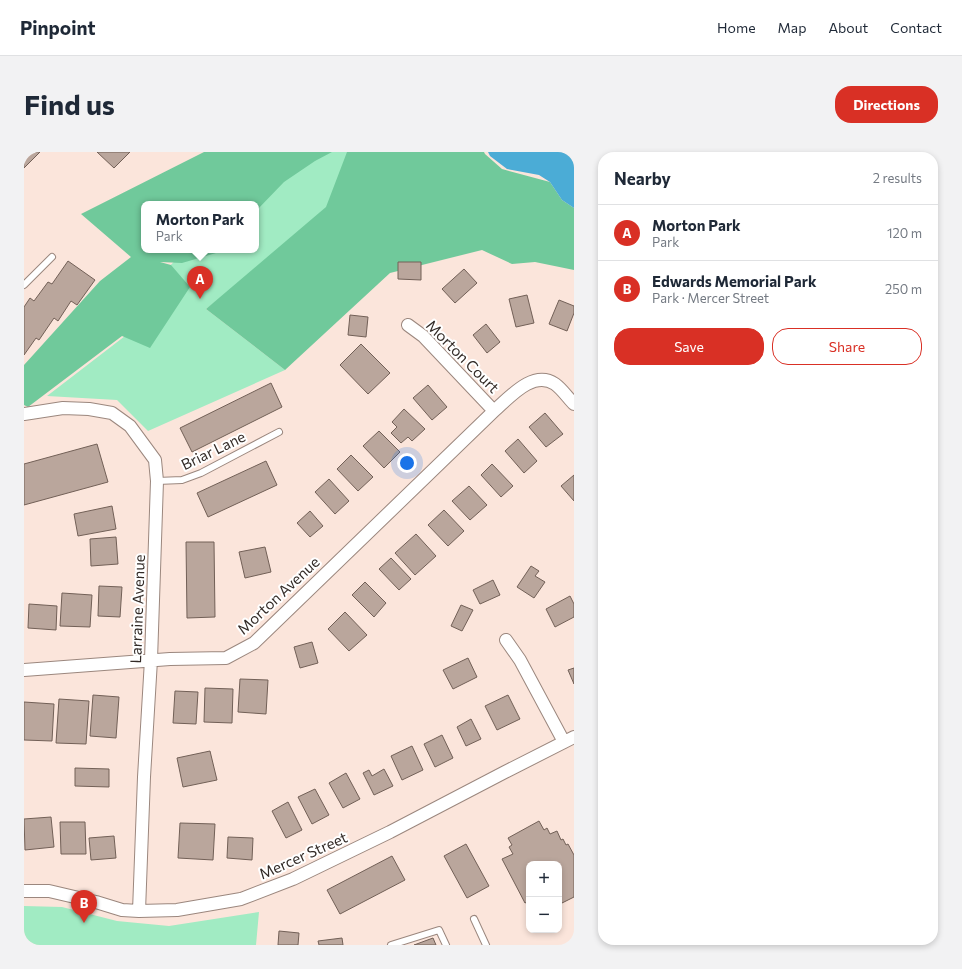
<!DOCTYPE html>
<meta charset="utf-8">
<style>
:root{--surface:#fff;--page:#f2f2f3;--text:#1f2937;--muted:#747a83;--line:#e0e1e3;--accent:#d93025}
body{margin:0;font-family:Commissioner,sans-serif;background:var(--page);color:var(--text)}
.controls{position:absolute;right:12px;bottom:12px;display:grid;overflow:hidden;border-radius:8px;box-shadow:0 2px 6px #0003}
.controls button{width:36px;height:36px;display:grid;place-items:center;padding:0;border:0;border-bottom:1px solid var(--line);background:var(--surface);color:var(--text);font:20px sans-serif}
.you{position:absolute;left:383px;top:311px;width:14px;height:14px;margin:-10px;border:3px solid #fff;border-radius:50%;background:#1a73e8;box-shadow:0 0 0 6px #1a73e833}
.badge{display:grid;place-items:center;width:26px;height:26px;border-radius:50%;background:var(--accent);color:#fff;font-size:13px;font-weight:700}
.pin{position:absolute;translate:-50% -33px;filter:drop-shadow(0 1px 2px #0008)}
.pin::after{content:'';position:absolute;top:21px;width:14px;height:12px;background:inherit;clip-path:polygon(0 0,100% 0,50% 100%)}
.popup{position:absolute;left:117px;top:49px;width:118px;height:52px;box-sizing:border-box;display:grid;place-content:center;border-radius:8px;background:var(--surface);filter:drop-shadow(0 1px 3px #0005);font-size:13px;white-space:nowrap;color:var(--muted)}
.popup b{font-size:15px;color:var(--text)}
.popup::after{content:'';position:absolute;left:50%;top:100%;margin-left:-8px;border:8px solid transparent;border-top-color:var(--surface)}
.list{margin:0;padding:0;list-style:none}
h2{display:flex;justify-content:space-between;align-items:center;height:52px;margin:0;padding:0 16px;font-size:17px}
h2 small{font-size:13px;font-weight:400;color:var(--muted)}
.list li{display:grid;grid-template-columns:26px 1fr auto;gap:12px;align-items:center;box-sizing:border-box;height:56px;padding:0 16px;border-top:1px solid var(--line)}
.list b{display:block;font-size:15px;white-space:nowrap}
.list p{margin:0;font-size:13px;white-space:nowrap;color:var(--muted)}
.list em{font-size:13px;font-style:normal;color:var(--muted)}
.actions{display:flex;gap:8px;padding:12px 16px}
.actions a{flex:1;padding:9px 0;border:1px solid var(--accent);border-radius:16px;text-align:center;font-size:14px;color:var(--accent)}
.actions .main{background:var(--accent);color:#fff}
.map{position:relative;flex:none;width:550px;height:793px;overflow:hidden;border-radius:16px}
header{display:flex;align-items:center;gap:24px;box-sizing:border-box;height:56px;padding:0 20px;background:var(--surface);border-bottom:1px solid var(--line)}
header strong{font-size:19px}
nav{display:flex;gap:22px;margin-inline-start:auto;font-size:14px}
.intro{display:flex;align-items:center;justify-content:space-between;box-sizing:border-box;height:96px;padding:0 24px}
h1{margin:0;font-size:28px}
.button{padding:10px 18px;border-radius:16px;background:var(--accent);color:#fff;font-size:14px;font-weight:700}
main{display:flex;gap:24px;padding:0 24px}
aside{flex:1;background:var(--surface);border-radius:16px;box-shadow:0 2px 6px #0003}
.map>svg:first-child{display:block}
.green{fill:#a1ebc3}
.forest{fill:#70c99b}
.water{fill:#4bacd6}
.building{fill:#baa69c;stroke:#726057}
.lines{fill:none;stroke-linecap:round;stroke-linejoin:round}
.service-casing{stroke:#9b877e;stroke-width:8}
.minor-casing{stroke:#9b877e;stroke-width:14}
.service{stroke:#fff;stroke-width:6}
.minor{stroke:#fff;stroke-width:12}
.labels{text-anchor:middle;dominant-baseline:central;stroke-width:4;stroke-linejoin:round;paint-order:stroke}
.street-label{font-size:15px;fill:#332b27;stroke:#fff}
</style>
<header>
<strong>Pinpoint</strong>
<nav><a>Home</a><a>Map</a><a>About</a><a>Contact</a></nav>
</header>
<div class="intro"><h1>Find us</h1><a class="button">Directions</a></div>
<main>
<div class="map">
<svg width="550" height="793" viewBox="0 0 550 793">
<rect width="100%" height="100%" fill="#fbe5db"/>
<path class="green" d="M 294,0 L 332,0 L 352,25 L 182,157 L 261,218 L 124,279 L 93,248 L 23,244 L 101,184 L 131,128 L 153,107 L 165,98 L 232,98 L 232,52 Z
M 0,754 L 38,755 L 93,769 L 145,774 L 235,760 L 232,793 L 0,793 Z"/>
<path class="forest" d="M 180,0 L 308,0 L 291,9 L 260,30 L 232,59 L 232,52 L 120,52 L 120,98 L 194,98 L 192,101 L 158,111 L 136,110 L 147,113 L 166,135 L 126,196 L 98,184 L 4,255 L 0,253 L 0,213 L 76,129 L 107,105 L 57,62 Z
M 323,0 L 460,0 L 461,2 L 478,17 L 526,30 L 538,48 L 550,56 L 550,118 L 511,110 L 488,112 L 458,98 L 366,121 L 261,218 L 182,157 L 302,55 Z"/>
<path class="water" d="M 464,0 L 550,0 L 550,56 L 538,48 L 526,30 L 515,23 L 483,17 L 466,4 Z"/>
<path class="building" d="M 0,0 L 16,0 L 0,16 Z
M 73,0 L 106,0 L 90,16 Z
M 44,109 L 71,128 L 53,153 L 47,149 L 34,169 L 30,166 L 15,188 L 12,186 L 0,203 L 0,155 L 6,146 L 10,149 L 24,130 L 28,132 Z
M 374,110 L 397,110 L 397,128 L 374,127 Z
M 440,117 L 453,131 L 431,151 L 418,137 Z
M 503,143 L 510,171 L 492,175 L 485,147 Z
M 535,148 L 550,154 L 550,161 L 543,179 L 525,172 Z
M 326,163 L 344,165 L 342,185 L 324,183 Z
M 462,172 L 476,190 L 463,201 L 449,183 Z
M 337,192 L 366,221 L 344,242 L 316,213 Z
M 247,231 L 258,255 L 168,300 L 156,276 Z
M 404,233 L 423,255 L 408,268 L 389,246 Z
M 380,257 L 401,277 L 388,289 L 384,285 L 377,291 L 367,281 L 373,275 L 368,270 Z
M 521,261 L 539,282 L 522,295 L 505,275 Z
M 355,279 L 376,300 L 360,316 L 339,294 Z
M 494,287 L 513,309 L 500,321 L 481,299 Z
M 73,292 L 84,330 L 0,353 L 0,312 Z
M 327,303 L 349,325 L 334,339 L 313,317 Z
M 242,309 L 253,333 L 184,365 L 173,341 Z
M 468,312 L 489,334 L 477,345 L 457,323 Z
M 550,323 L 550,349 L 537,334 Z
M 305,327 L 325,349 L 311,362 L 291,340 Z
M 445,334 L 463,353 L 446,368 L 428,349 Z
M 88,354 L 92,377 L 54,384 L 50,362 Z
M 420,358 L 440,379 L 424,394 L 404,373 Z
M 286,359 L 299,374 L 286,385 L 273,371 Z
M 392,382 L 412,404 L 391,423 L 371,401 Z
M 92,385 L 94,412 L 67,414 L 66,387 Z
M 162,390 L 190,390 L 191,465 L 163,466 Z
M 241,395 L 247,420 L 221,426 L 215,400 Z
M 367,406 L 387,427 L 375,438 L 355,417 Z
M 507,414 L 515,419 L 511,424 L 521,430 L 510,446 L 493,435 Z
M 469,428 L 476,443 L 456,452 L 449,438 Z
M 341,430 L 362,451 L 350,465 L 328,443 Z
M 75,434 L 98,435 L 96,465 L 74,464 Z
M 38,441 L 68,443 L 66,475 L 36,474 Z
M 546,444 L 550,452 L 550,465 L 531,475 L 522,457 Z
M 5,452 L 33,454 L 32,478 L 4,476 Z
M 437,453 L 449,458 L 438,479 L 427,474 Z
M 321,460 L 343,483 L 325,499 L 304,477 Z
M 288,490 L 294,511 L 276,516 L 270,495 Z
M 444,506 L 453,525 L 429,537 L 419,518 Z
M 550,516 L 550,532 L 544,518 Z
M 216,527 L 244,528 L 242,562 L 214,560 Z
M 181,536 L 209,537 L 208,571 L 180,570 Z
M 151,539 L 174,540 L 172,572 L 149,571 Z
M 69,543 L 95,545 L 92,586 L 66,584 Z
M 484,543 L 496,567 L 473,578 L 461,554 Z
M 35,547 L 65,549 L 62,592 L 32,591 Z
M 0,550 L 30,552 L 28,589 L 0,588 Z
M 447,567 L 457,587 L 442,594 L 433,575 Z
M 418,583 L 429,606 L 411,615 L 400,592 Z
M 388,594 L 399,618 L 378,628 L 367,604 Z
M 186,599 L 193,628 L 159,635 L 153,606 Z
M 51,616 L 85,617 L 85,635 L 51,634 Z
M 360,617 L 369,634 L 350,643 L 339,621 L 345,618 L 348,624 Z
M 322,621 L 336,647 L 319,656 L 305,631 Z
M 291,637 L 305,663 L 288,672 L 274,645 Z
M 264,650 L 278,678 L 262,686 L 248,659 Z
M 27,665 L 30,695 L 1,698 L 0,667 Z
M 515,669 L 520,678 L 523,676 L 526,682 L 533,679 L 537,688 L 539,687 L 542,693 L 544,692 L 550,703 L 550,745 L 538,751 L 535,746 L 535,712 L 505,712 L 505,749 L 501,751 L 478,707 L 489,702 L 485,695 L 488,693 L 484,686 Z
M 36,670 L 61,670 L 62,702 L 37,702 Z
M 156,671 L 191,672 L 189,708 L 154,706 Z
M 90,684 L 92,706 L 67,708 L 65,686 Z
M 204,685 L 229,686 L 228,708 L 203,706 Z
M 442,692 L 465,734 L 443,746 L 420,704 Z
M 368,704 L 381,728 L 316,762 L 303,738 Z
M 255,779 L 275,781 L 274,793 L 254,793 Z
M 318,786 L 319,793 L 295,793 L 294,789 Z
M 409,786 L 412,793 L 390,793 Z"/>
<g class="lines">
<defs>
<path id="service" d="M 0,133 L 28,105
M 133,329 L 158,328 L 177,321 L 255,280
M 450,767 L 462,793
M 367,793 L 415,778 L 422,793"/>
<path id="minor" d="M 384,173 L 399,184 L 470,259
M 0,262 L 39,256 L 65,257 L 88,261 L 106,274 L 131,308 L 133,329 L 127,508 L 120,625 L 115,759
M 482,488 L 496,508 L 540,590
M 0,518 L 146,507 L 202,506 L 230,491 L 470,259 C 485,246 509,217 531,232 C 538,237 544,246 550,252
M 0,739 L 25,739 L 72,750 L 98,758 L 115,759 L 153,758 L 217,747 L 269,727 L 366,680 L 481,620 L 550,585"/>
</defs>
<use href="#service" class="service-casing"/>
<use href="#minor" class="minor-casing"/>
<use href="#service" class="service"/>
<use href="#minor" class="minor"/>
</g>
<g class="labels">
<g class="street-label">
<text transform="translate(439 204) rotate(45)">Morton Court</text>
<text transform="translate(189 298) rotate(-26)">Briar Lane</text>
<text transform="translate(254 443) rotate(-43)">Morton Avenue</text>
<text transform="translate(113 457) rotate(-88)">Larraine Avenue</text>
<text transform="translate(279 703) rotate(-24)">Mercer Street</text>
</g>
</g>
</svg>
<div class="controls">
<button>+</button>
<button>−</button>
</div>
<div class="you"></div>
<div class="pin badge" style="left:176px;top:147px">A</div>
<div class="popup"><b>Morton Park</b>Park</div>
<div class="pin badge" style="left:60px;top:771px">B</div>
</div>
<aside>
<h2>Nearby<small>2 results</small></h2>
<ul class="list">
<li><span class="badge">A</span><div><b>Morton Park</b><p>Park</p></div><em>120 m</em></li>
<li><span class="badge">B</span><div><b>Edwards Memorial Park</b><p>Park · Mercer Street</p></div><em>250 m</em></li>
</ul>
<div class="actions"><a class="main">Save</a><a>Share</a></div>
</aside>
</main>
